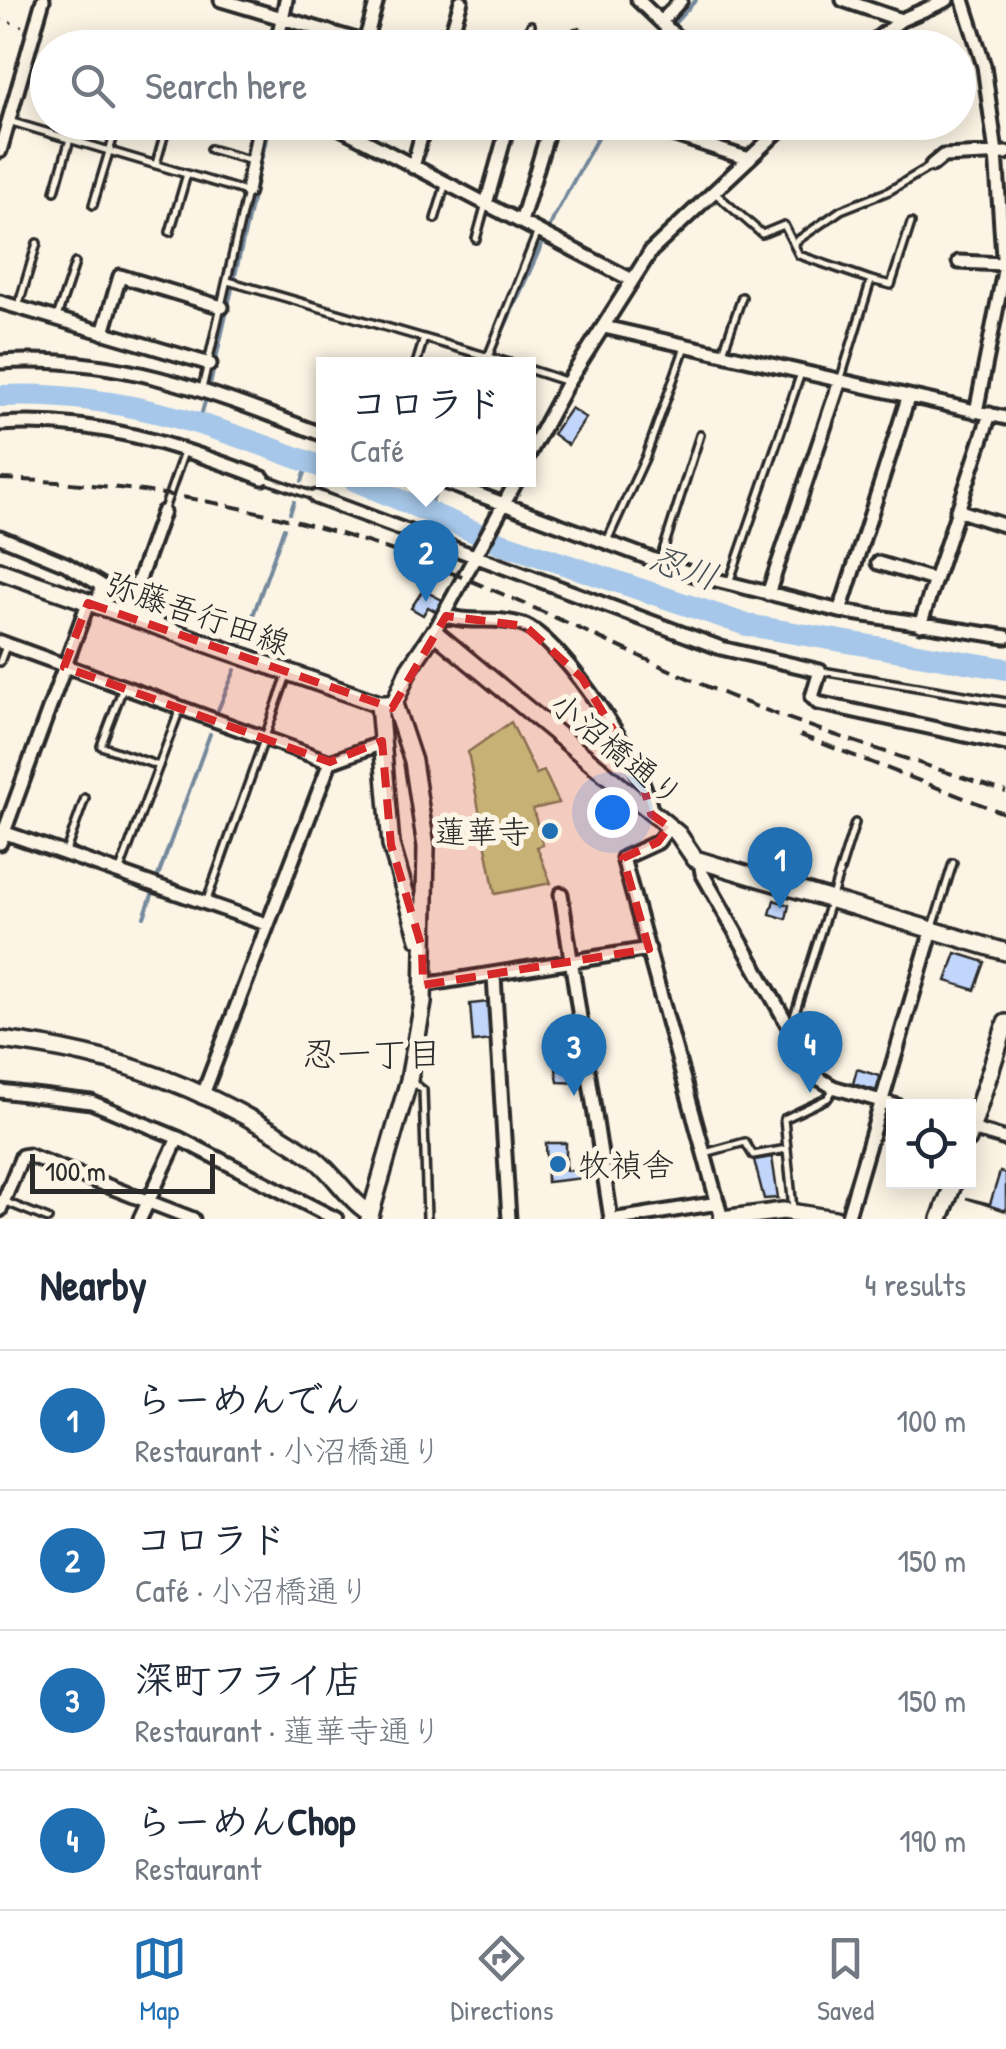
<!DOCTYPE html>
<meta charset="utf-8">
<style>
:root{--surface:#fff;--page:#f6f6f7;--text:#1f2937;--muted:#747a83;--line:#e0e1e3;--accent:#1f6fb2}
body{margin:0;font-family:"Patrick Hand","Klee One",sans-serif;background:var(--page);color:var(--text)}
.controls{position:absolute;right:30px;bottom:30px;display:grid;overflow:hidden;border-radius:0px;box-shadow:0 5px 25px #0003}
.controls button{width:90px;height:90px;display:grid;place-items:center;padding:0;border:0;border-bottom:2px solid var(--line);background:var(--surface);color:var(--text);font:50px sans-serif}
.scale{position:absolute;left:30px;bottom:25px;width:185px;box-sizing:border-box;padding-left:10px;border:5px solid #2b2b2b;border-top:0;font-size:28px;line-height:35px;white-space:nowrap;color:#2b2b2b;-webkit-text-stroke:8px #fcf5e5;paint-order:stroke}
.you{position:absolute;left:612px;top:812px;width:35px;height:35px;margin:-25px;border:8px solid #fff;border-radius:50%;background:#1a73e8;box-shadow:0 0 0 15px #1a73e833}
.badge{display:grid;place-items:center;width:65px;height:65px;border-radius:50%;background:var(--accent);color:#fff;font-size:32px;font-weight:700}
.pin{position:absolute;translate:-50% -82px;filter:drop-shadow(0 2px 5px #0008)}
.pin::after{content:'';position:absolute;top:52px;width:35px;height:30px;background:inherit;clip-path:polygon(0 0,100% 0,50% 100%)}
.popup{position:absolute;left:316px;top:357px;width:220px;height:130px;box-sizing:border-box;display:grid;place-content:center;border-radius:0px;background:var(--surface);filter:drop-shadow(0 2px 8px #0005);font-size:32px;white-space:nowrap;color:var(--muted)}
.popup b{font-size:38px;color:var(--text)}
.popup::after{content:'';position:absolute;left:50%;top:100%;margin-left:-20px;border:20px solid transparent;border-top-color:var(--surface)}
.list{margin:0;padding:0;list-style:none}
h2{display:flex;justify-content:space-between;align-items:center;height:130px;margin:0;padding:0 40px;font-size:42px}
h2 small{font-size:32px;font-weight:400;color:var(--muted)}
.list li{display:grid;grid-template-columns:65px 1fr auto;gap:30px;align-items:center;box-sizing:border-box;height:140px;padding:0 40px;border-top:2px solid var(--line)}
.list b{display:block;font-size:38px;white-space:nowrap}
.list p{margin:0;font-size:32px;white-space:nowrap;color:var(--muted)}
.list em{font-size:32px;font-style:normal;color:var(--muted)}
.icon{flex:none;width:55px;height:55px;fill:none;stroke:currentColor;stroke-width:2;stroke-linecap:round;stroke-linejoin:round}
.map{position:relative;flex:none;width:1006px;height:1219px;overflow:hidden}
.search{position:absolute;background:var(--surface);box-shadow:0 5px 25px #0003;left:30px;right:30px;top:30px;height:110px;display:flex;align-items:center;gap:25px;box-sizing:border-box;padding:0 35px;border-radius:55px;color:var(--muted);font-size:38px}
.sheet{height:690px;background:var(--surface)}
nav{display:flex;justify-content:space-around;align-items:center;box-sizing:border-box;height:140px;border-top:2px solid var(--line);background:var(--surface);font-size:28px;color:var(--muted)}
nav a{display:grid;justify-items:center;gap:5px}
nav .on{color:var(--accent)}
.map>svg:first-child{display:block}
.green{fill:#c3d489;stroke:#77805a;stroke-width:2.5}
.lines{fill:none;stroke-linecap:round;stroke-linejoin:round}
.stream{stroke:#75899d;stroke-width:4}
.river{stroke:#a6c7e9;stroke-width:22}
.building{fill:#c2d6fb;stroke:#2b2b2b;stroke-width:2.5}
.lane-casing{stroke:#2b2b2b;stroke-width:12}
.street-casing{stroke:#2b2b2b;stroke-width:19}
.secondary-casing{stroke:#2b2b2b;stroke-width:22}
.path{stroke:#2b2b2b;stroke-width:2.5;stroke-dasharray:2.5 8;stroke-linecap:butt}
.lane{stroke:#fcf5e5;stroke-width:5}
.street{stroke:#fcf5e5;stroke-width:11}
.secondary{stroke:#fcf5e5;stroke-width:15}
.rail{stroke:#2b2b2b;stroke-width:4;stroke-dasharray:15 8;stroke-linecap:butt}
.marked{fill:#d62828;fill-opacity:0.2;stroke:#d62828;stroke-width:8;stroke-dasharray:20 12;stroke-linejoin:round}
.poi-dot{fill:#1f6fb2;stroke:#fcf5e5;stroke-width:4}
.labels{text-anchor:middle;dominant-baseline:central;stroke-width:10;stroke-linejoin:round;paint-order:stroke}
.street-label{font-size:32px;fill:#2b2b2b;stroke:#fcf5e5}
.poi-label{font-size:32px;fill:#2b2b2b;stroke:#fcf5e5;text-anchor:end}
.water-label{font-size:35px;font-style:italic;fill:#4a525a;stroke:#fcf5e5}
.neighbourhood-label{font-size:35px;fill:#2b2b2b;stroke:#fcf5e5}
</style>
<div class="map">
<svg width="1006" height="1219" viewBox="0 0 1006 1219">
<rect width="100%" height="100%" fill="#fcf5e5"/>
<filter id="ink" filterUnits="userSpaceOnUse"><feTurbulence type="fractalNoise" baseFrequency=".01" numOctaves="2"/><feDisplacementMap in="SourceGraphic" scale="20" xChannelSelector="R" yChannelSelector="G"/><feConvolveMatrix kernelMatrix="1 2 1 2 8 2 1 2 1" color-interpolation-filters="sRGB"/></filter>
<g filter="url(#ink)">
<path class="green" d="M 511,722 L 536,774 L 544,771 L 559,803 L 533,809 L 543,845 L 537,847 L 551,883 L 495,894 L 468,752 Z"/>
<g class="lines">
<path class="stream" d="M 672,26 L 696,0
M 285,48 L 294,0
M 654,48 L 665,32
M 488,364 L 555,215 L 606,122
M 210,385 L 270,122
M 199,423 L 206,398
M 302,481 L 309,462
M 429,508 L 439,484
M 290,513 L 294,502
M 244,641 L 284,528
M 215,717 L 235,670
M 158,876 L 210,734
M 144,917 L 152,895"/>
<path class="river" d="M 0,396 C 115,390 217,427 324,468
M 354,480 L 498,542 L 747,625 L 1006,669"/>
</g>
<path class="building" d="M 571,408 L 586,418 L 568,445 L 553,434 Z
M 423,590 L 444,601 L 437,612 L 428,607 L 423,615 L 411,608 Z
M 774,900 L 789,905 L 786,919 L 770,914 Z
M 956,953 L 985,962 L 975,990 L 946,981 Z
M 489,1002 L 492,1040 L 473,1042 L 470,1004 Z
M 582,1068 L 583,1083 L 558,1082 L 556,1069 Z
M 857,1069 L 882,1077 L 877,1091 L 853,1084 Z
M 546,1143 L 566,1143 L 566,1170 L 584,1172 L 584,1178 L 547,1182 Z
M 772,1157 L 778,1198 L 764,1199 L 754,1160 Z
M 1000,1172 L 1006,1174 L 1006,1211 L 966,1198 L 990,1204 Z"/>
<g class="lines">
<defs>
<path id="lane" d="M 524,48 L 531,25
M 12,122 L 247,192 L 202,389
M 210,149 L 249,160
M 156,164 L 168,122
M 55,191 L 70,139
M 715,193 L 762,234 L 784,225 L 799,255 L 871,280 L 840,381
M 93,205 L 118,122
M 435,219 L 445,186
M 170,232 L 187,174
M 476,239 L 485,207
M 795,242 L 841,210 L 889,191 L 931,166
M 871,280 L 891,285 L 911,223
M 228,281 L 513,364
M 18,307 L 37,243
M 57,317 L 75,263
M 723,352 L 742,297
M 488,357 L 537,234
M 416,364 L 424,338
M 528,369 L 565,381
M 266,479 L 316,497
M 163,512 L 184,452
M 607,541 L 646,456 L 685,347
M 660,560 L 700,435
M 729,583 L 801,373
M 0,662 L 6,646
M 822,671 L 1006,702
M 123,688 L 101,746 L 159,766
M 66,851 L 85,798
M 120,870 L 180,709
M 207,900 L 287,675
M 933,927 L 953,863
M 791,1026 L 855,823
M 412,1082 L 423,1090 L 427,1219
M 705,1153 L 745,1142 L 753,1155 L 787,1149
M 6,1202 L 48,1219
M 793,1209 L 784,1119 L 828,1098 L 833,1090"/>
<path id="street" d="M 221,0 L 384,48
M 638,0 L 688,48
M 843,0 L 901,20
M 963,0 L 984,66 L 996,153 L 1004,271 L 976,412
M 661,22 L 681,0
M 365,42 L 377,0
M 276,48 L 286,0
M 447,48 L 461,1
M 573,48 L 577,36
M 616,48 L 616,46
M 865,48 L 901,20 L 947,0
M 329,122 L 630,279
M 635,122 L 749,159
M 0,151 L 43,0
M 932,165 L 943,156 L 1006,153
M 413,167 L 425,122
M 247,192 L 260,122
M 486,204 L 509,122
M 521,222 L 551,122
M 959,262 L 1003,264
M 0,302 L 210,364
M 604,327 L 1006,418
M 103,333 L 120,276 L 222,307
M 0,362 C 117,354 216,394 324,435
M 0,424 C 95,417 176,445 263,478
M 528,456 L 568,382 L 651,251 L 788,122
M 439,480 L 692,574 L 840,611 L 1006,637
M 316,497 L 721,648 L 820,671 L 812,697 L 818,703 L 1006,744
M 957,510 L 1006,526
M 0,537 L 66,564 L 101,585 L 98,607
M 878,563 L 934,580
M 768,594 L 840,381
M 840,611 L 908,398
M 126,616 L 163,512
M 446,616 C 470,624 498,616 523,625 C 563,639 651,775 651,814
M 920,625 L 990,414
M 434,632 L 517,480
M 0,642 L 330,762
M 669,827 L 658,842 L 623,858 L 722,1219
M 0,831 L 266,924
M 0,843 L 88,603
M 700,861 L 702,873 L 818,1078 L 833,1087 L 898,1106
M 561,894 L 611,1219
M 494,976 L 509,1219
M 423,985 L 649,949
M 0,1091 L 91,1102 L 178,1138 L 336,1219
M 202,1097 L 330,762 L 382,743
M 968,1128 L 1006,1139
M 0,1210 L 22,1156 L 28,1155 L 193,1219
M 140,1219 L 178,1138
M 618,1219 L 718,1203
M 847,1219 L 932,930"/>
<path id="secondary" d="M 0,571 L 379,704 L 394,704
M 379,704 L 391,845 L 419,939
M 394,704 L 409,669 L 434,632 L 678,834 L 695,859 L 1006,952
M 0,1040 C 117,1053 213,1090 311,1156 C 333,1171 351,1204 371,1213
M 968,1139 L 1006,1023
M 369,1219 L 409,1080 L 423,1003 L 426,847 L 413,761 L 394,704
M 722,1219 L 783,1211 L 835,1219
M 940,1219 L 954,1182"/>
</defs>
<use href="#lane" class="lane-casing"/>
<use href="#street" class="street-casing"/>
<use href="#secondary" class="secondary-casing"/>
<path class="path" d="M 0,19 L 22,26"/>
<use href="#lane" class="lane"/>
<use href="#street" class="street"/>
<use href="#secondary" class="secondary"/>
<path class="rail" d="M 0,479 C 132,483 268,507 393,551 C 508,591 616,648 727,695 C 818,732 913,760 1006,792
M 800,735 L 1006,814"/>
</g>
</g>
<path class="marked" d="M 88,603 L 392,708 L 446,616 L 525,626 L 582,678 L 640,774 L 651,814 L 669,827 L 658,842 L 623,858 L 649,949 L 423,985 L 422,948 L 391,845 L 382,741 L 330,762 L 64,667 Z"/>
<g class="poi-dot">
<circle cx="550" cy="831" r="10"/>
<circle cx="558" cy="1164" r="10"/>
</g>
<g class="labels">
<g class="street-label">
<text transform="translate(198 613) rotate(19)">弥藤吾行田線</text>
<text transform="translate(617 749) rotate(39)">小沼橋通り</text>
</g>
<g class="poi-label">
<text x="530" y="831">蓮華寺</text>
<text x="578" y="1164" text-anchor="start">牧禎舎</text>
</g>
<g class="water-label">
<text transform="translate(684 567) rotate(19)">忍川</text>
</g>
<g class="neighbourhood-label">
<text x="372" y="1053">忍一丁目</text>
</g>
</g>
</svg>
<div class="controls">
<button><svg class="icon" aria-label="locate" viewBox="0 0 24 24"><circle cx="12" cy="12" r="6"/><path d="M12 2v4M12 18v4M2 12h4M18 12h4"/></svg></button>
</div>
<div class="scale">100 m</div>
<div class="you"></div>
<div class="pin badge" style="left:780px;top:909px">1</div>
<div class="pin badge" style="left:426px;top:602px">2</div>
<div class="popup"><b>コロラド</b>Café</div>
<div class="pin badge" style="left:574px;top:1096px">3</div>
<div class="pin badge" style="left:810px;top:1093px">4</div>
<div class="search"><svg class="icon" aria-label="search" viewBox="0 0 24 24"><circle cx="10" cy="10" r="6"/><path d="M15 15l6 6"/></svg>Search here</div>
</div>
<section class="sheet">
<h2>Nearby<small>4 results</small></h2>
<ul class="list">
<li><span class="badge">1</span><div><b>らーめんでん</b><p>Restaurant · 小沼橋通り</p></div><em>100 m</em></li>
<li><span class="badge">2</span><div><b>コロラド</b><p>Café · 小沼橋通り</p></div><em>150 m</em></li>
<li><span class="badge">3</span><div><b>深町フライ店</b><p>Restaurant · 蓮華寺通り</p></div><em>150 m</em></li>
<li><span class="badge">4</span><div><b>らーめんChop</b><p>Restaurant</p></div><em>190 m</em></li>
</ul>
</section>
<nav>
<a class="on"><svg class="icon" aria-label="map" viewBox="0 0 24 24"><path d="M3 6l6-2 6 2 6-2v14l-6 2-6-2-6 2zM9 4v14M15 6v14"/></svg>Map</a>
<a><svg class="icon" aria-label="directions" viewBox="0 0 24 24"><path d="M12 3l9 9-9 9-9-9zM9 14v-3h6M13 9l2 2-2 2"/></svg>Directions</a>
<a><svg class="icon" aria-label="saved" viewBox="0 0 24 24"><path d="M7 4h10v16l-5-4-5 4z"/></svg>Saved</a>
</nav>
